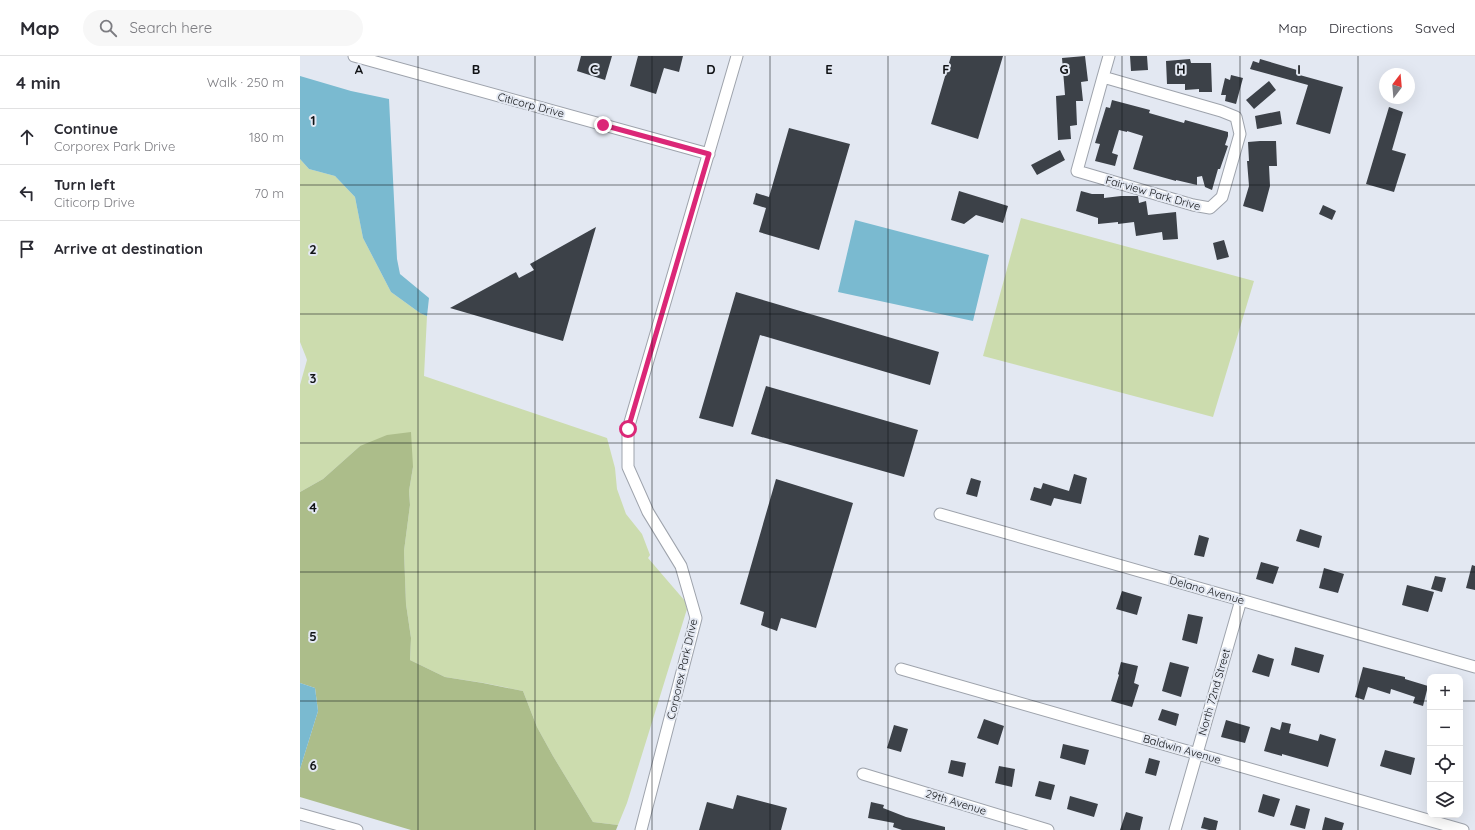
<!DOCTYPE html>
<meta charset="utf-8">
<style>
:root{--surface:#fff;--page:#f7f7f7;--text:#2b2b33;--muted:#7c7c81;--line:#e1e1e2}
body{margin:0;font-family:Quicksand,sans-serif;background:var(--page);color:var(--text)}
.controls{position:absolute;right:12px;bottom:12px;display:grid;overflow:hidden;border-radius:8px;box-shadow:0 4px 16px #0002}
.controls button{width:36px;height:36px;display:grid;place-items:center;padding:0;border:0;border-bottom:1px solid var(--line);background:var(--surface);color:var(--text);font:20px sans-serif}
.compass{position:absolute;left:1079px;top:12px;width:36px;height:36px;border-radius:50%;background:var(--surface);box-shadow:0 4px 16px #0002;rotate:16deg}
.stop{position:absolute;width:12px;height:12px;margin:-9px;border:3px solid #db2777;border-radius:50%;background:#fff}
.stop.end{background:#db2777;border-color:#fff;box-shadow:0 1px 4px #0008}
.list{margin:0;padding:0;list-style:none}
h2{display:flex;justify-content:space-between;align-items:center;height:52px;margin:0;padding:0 16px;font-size:17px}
h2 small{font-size:13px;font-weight:400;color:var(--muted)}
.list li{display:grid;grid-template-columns:26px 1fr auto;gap:12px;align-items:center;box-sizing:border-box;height:56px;padding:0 16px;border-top:1px solid var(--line)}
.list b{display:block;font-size:15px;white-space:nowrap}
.list p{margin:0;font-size:13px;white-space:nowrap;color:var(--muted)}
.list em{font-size:13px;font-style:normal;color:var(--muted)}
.icon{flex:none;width:22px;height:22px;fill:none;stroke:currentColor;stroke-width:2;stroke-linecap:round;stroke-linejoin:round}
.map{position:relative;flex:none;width:1175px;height:774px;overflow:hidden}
header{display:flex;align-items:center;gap:24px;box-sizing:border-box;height:56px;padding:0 20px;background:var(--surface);border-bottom:1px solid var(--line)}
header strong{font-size:19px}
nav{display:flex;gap:22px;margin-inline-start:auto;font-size:14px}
.search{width:280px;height:36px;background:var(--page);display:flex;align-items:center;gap:10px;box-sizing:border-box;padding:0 14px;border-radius:22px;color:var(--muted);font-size:15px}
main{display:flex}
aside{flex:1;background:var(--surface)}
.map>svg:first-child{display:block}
.green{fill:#ccdcae}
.forest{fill:#acbd8a}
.water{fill:#7abad0}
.building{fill:#3c4148}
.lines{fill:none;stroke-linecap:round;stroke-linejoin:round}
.street-casing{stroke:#9ea3ac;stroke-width:13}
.street{stroke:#fff;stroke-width:11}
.route{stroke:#db2777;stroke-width:5}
.grid{fill:none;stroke:#101215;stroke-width:1;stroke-opacity:0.55}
.labels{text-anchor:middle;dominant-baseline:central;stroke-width:4;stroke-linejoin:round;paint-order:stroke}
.street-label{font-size:11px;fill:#101215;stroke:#e3e8f2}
.grid-label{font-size:13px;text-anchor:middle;font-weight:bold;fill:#101215;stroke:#e3e8f2;stroke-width:4;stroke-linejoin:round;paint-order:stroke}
</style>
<header>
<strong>Map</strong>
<div class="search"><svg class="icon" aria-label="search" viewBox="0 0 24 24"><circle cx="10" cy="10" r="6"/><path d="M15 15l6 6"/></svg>Search here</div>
<nav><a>Map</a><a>Directions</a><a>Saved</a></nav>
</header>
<main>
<aside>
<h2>4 min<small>Walk · 250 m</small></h2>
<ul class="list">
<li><svg class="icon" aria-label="ahead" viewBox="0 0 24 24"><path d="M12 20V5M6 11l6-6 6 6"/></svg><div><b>Continue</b><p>Corporex Park Drive</p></div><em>180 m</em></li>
<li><svg class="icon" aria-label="left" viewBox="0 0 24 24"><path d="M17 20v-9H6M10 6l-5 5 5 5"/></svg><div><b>Turn left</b><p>Citicorp Drive</p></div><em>70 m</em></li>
<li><svg class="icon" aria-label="arrive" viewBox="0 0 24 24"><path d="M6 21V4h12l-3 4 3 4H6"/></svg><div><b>Arrive at destination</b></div></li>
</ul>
</aside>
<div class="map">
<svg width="1175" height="774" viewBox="0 0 1175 774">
<rect width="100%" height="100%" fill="#e3e8f2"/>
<path class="green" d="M 0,103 L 9,113 L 35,120 L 55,141 L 63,182 L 91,236 L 120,257 L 127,260 L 124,320 L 307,382 L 315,412 L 317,433 L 326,458 L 342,478 L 350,499 L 348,502 L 385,545 L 387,553 L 327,747 L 318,769 L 293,766 L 253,700 L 237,671 L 223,635 L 184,627 L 145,621 L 110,604 L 111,582 L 106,548 L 104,495 L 110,449 L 109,435 L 113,411 L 60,390 L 23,423 L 0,436 L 0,329 L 7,304 L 6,301 L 0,286 Z
M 721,162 L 954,225 L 913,361 L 683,300 Z"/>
<path class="forest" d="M 111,376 L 113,411 L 109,435 L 110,449 L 104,495 L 106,548 L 111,582 L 110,604 L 145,621 L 183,627 L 223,635 L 237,671 L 253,700 L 293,766 L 318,769 L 316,774 L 111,774 L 0,741 L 0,713 L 18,655 L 15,632 L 0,627 L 0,436 L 23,423 L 60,390 L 87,379 Z"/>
<path class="water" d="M 0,20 L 51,35 L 89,43 L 97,203 L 100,218 L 129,242 L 127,260 L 120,257 L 91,236 L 63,182 L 55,141 L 35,120 L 9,113 L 0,103 Z
M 555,164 L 689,199 L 673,265 L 538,236 Z
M 0,627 L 15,632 L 18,655 L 0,713 Z"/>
<path class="building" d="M 281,0 L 312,0 L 305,24 L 277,15 Z
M 338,0 L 383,0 L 379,16 L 364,12 L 356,38 L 330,30 Z
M 651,0 L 703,0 L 678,83 L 631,68 Z
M 785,0 L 788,25 L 781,26 L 783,45 L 776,45 L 777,69 L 770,70 L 771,83 L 758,84 L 756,40 L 765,39 L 762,2 Z
M 830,0 L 847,0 L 848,14 L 831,15 Z
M 890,3 L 891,7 L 911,7 L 912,36 L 899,36 L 899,33 L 885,34 L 885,28 L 867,28 L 866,5 Z
M 960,3 L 997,14 L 996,18 L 1043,31 L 1030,78 L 996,68 L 1008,29 L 950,13 L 953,5 L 959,7 Z
M 931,19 L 943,22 L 936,48 L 925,45 L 926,39 L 921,39 L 925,22 L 930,24 Z
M 969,25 L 976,34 L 954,53 L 946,44 Z
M 812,44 L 850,54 L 849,57 L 884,67 L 885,64 L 928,76 L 928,80 L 925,89 L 928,90 L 920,113 L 918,113 L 912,134 L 905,131 L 902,120 L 897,121 L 897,129 L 876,124 L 876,125 L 833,113 L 843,80 L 827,75 L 827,76 L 819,74 L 812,97 L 818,99 L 815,110 L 795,105 L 800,88 L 795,87 L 806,51 L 810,52 Z
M 1089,51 L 1103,56 L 1092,94 L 1106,98 L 1094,136 L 1066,128 Z
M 980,55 L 982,68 L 957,73 L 955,60 Z
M 489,72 L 550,88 L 519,194 L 459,176 L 466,152 L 453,148 L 456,137 L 469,141 Z
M 960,85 L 976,85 L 977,110 L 969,110 L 970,130 L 963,156 L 943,150 L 949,130 L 947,105 L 949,105 L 948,86 Z
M 760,94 L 765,104 L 737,119 L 731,109 Z
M 659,135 L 708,150 L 703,167 L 676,159 L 664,168 L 651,164 Z
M 781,135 L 792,138 L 804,138 L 804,142 L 821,140 L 838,140 L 839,147 L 846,145 L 848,159 L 876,156 L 878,183 L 863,184 L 862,176 L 836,180 L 834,166 L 818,168 L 818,166 L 798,168 L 798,162 L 776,155 Z
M 1023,149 L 1036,155 L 1032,164 L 1019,158 Z
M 296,171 L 263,285 L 150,252 L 216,216 L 219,222 L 234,214 L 230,208 Z
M 924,184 L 929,201 L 917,204 L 913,187 Z
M 436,236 L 639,296 L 630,329 L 460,279 L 433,371 L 399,362 Z
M 466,330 L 618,374 L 604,421 L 451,378 Z
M 774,418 L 787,422 L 781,448 L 754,442 L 751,450 L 730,444 L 734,431 L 741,433 L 743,427 L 769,435 Z
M 671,422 L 681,425 L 677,441 L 666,438 Z
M 476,423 L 553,447 L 516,572 L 481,562 L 477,575 L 461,569 L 464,556 L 440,548 Z
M 1000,473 L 1022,480 L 1019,492 L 996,485 Z
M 899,479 L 909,482 L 904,501 L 894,499 Z
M 961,506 L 979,511 L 973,528 L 956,523 Z
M 1172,509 L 1175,510 L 1175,534 L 1166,532 Z
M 1024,512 L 1044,518 L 1038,537 L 1019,532 Z
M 1135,520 L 1146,522 L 1142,536 L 1131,533 Z
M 1107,529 L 1134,536 L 1128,556 L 1102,549 Z
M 822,535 L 842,541 L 837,559 L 816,553 Z
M 888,558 L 903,561 L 897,588 L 882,584 Z
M 995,591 L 1024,599 L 1019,617 L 991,609 Z
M 958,598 L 974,603 L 969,621 L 952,616 Z
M 821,606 L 838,610 L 834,627 L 839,629 L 832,651 L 811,645 L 819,619 L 818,618 Z
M 870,606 L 889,611 L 881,641 L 862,635 Z
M 1063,611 L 1105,621 L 1105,623 L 1128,630 L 1123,650 L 1113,647 L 1115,641 L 1091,633 L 1090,638 L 1068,631 L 1064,644 L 1055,641 Z
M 862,653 L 879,658 L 876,670 L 858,664 Z
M 684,663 L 704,670 L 698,689 L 677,682 Z
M 926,664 L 950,671 L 945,687 L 921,681 Z
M 982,666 L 991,668 L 989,677 L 1018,685 L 1020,678 L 1036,683 L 1028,711 L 982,698 L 982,700 L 964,695 L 971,671 L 980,674 Z
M 594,669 L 608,673 L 601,696 L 587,692 Z
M 763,688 L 789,694 L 785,709 L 760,702 Z
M 1085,694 L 1115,702 L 1111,719 L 1080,710 Z
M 849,702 L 860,705 L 856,720 L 845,717 Z
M 651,704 L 666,707 L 663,721 L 648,717 Z
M 699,710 L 715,713 L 712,731 L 695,727 Z
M 739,725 L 755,729 L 751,744 L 735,740 Z
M 963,738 L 980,743 L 974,761 L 958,756 Z
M 437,739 L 487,752 L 481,774 L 399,774 L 407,746 L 433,753 Z
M 770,740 L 798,748 L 794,761 L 767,753 Z
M 571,746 L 584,749 L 583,752 L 606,761 L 645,771 L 645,774 L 602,774 L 593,771 L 594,767 L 568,762 Z
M 996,749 L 1010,753 L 1005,773 L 990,769 Z
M 826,756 L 843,761 L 840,774 L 820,774 Z
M 904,761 L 918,765 L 916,774 L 909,774 L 901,772 Z
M 1025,761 L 1044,767 L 1042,774 L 1022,774 Z"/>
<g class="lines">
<defs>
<path id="street" d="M 54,0 L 409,98
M 803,21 L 921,55 L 936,61 L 940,78 L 922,141 L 910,152 L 893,149 L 777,115 Z
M 803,21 L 809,0
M 640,458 L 1175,611
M 601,613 L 1163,774
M 563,718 L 748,774
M 0,758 L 57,774
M 341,774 L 396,562 L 381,510 L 348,456 L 328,411 L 328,373 L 437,0
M 875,774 L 941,544"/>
</defs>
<use href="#street" class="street-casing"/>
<use href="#street" class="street"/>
</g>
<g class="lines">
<path class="route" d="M 303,69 L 409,98 L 328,373"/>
</g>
<path class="grid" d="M 118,0 L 118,774M 235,0 L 235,774M 352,0 L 352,774M 470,0 L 470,774M 588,0 L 588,774M 705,0 L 705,774M 822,0 L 822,774M 940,0 L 940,774M 1058,0 L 1058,774M 0,129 L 1175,129M 0,258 L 1175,258M 0,387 L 1175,387M 0,516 L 1175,516M 0,645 L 1130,645M 1160,645 L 1175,645"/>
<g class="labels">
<g class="street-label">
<text transform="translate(231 49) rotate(15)">Citicorp Drive</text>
<text transform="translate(853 137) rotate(16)">Fairview Park Drive</text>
<text transform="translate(907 534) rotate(16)">Delano Avenue</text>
<text transform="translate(382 613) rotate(-77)">Corporex Park Drive</text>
<text transform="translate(914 636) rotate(-74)">North 72nd Street</text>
<text transform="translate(882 693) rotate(16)">Baldwin Avenue</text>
<text transform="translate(656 746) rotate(17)">29th Avenue</text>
</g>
</g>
<g class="grid-label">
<text x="59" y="18">A</text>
<text x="176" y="18">B</text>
<text x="294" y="18">C</text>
<text x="411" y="18">D</text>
<text x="529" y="18">E</text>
<text x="646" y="18">F</text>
<text x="764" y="18">G</text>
<text x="881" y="18">H</text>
<text x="999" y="18">I</text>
<text x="13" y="69">1</text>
<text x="13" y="198">2</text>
<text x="13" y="327">3</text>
<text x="13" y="456">4</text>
<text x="13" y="585">5</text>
<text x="13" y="714">6</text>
</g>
</svg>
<div class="controls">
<button>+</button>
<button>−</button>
<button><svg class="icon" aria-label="locate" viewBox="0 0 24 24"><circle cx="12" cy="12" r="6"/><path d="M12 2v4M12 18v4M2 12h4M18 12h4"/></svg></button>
<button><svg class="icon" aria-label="layers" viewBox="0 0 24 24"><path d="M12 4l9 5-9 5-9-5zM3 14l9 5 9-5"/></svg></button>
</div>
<svg class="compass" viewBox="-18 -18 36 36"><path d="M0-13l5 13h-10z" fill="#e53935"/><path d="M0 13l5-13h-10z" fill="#7c7c81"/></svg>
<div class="stop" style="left:328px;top:373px"></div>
<div class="stop end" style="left:303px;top:69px"></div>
</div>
</main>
